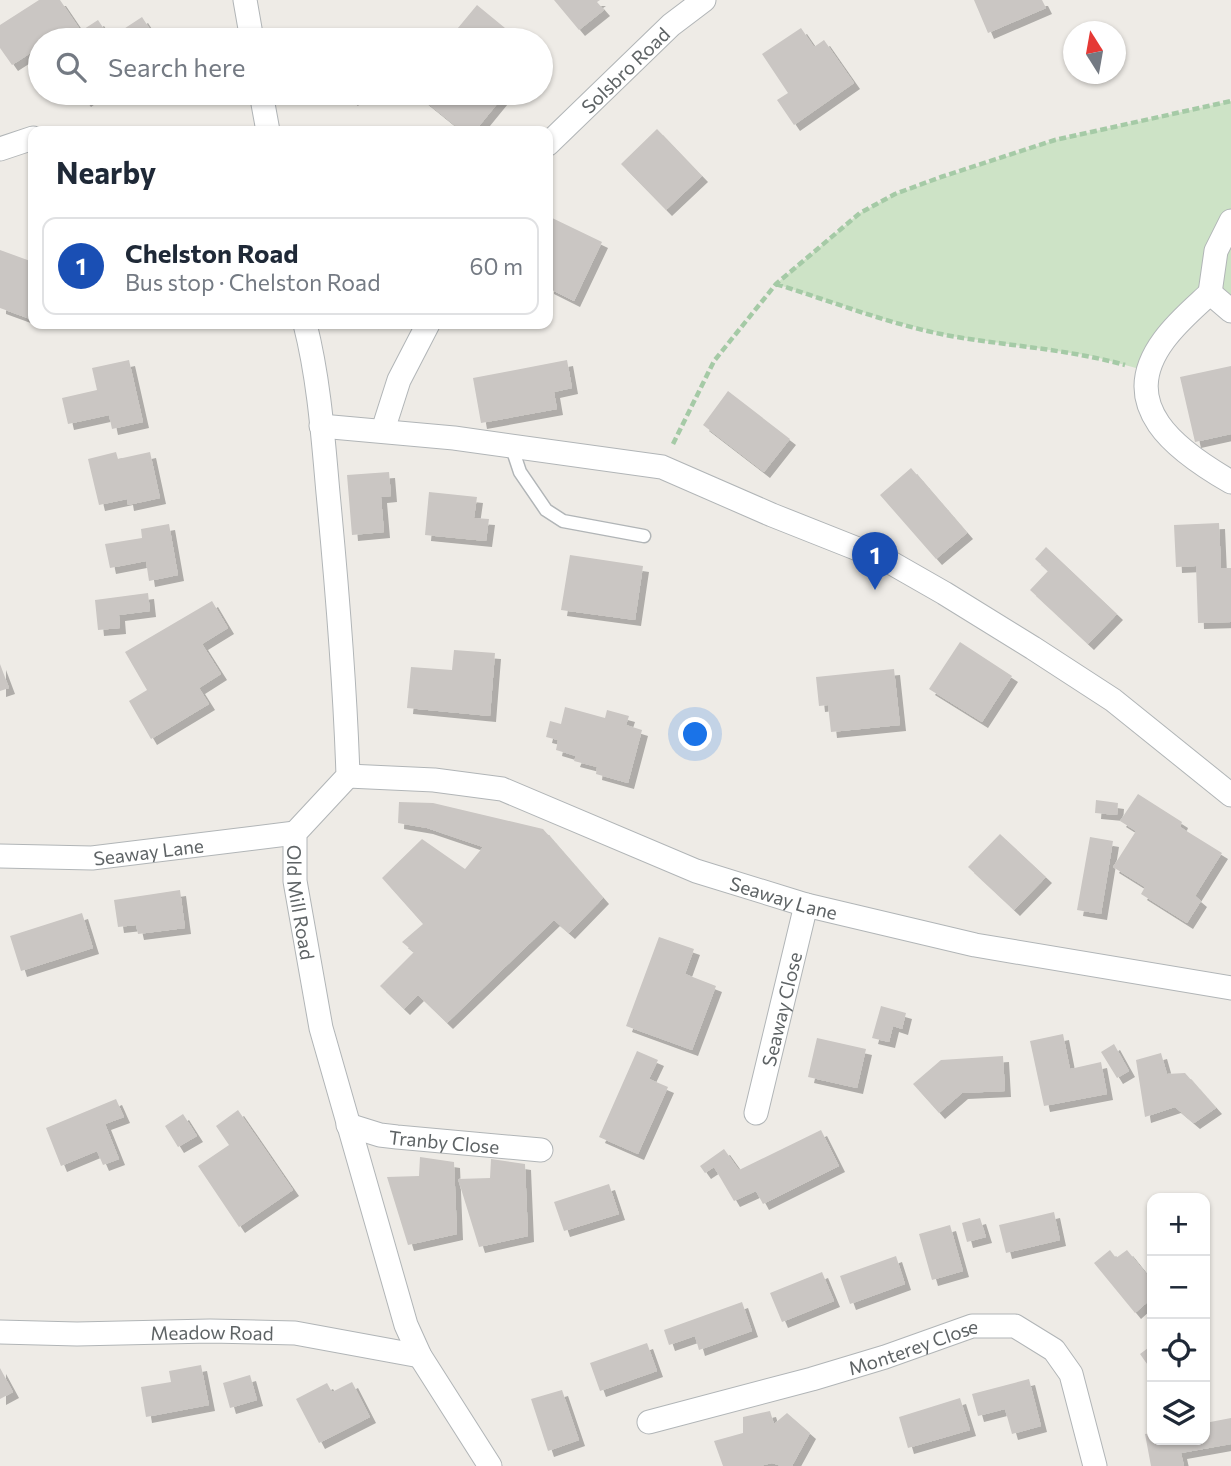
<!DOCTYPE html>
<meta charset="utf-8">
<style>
:root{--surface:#fff;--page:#f6f6f7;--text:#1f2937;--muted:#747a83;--line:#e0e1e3;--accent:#1a73e8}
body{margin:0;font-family:Commissioner,sans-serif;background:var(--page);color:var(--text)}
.controls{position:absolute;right:21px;bottom:21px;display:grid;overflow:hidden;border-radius:14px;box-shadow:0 2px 5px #0004}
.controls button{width:63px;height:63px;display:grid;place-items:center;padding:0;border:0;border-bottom:2px solid var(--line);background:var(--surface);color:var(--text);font:35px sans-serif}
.compass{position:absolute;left:1063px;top:21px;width:63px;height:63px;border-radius:50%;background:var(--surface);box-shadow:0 2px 5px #0004;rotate:349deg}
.you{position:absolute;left:696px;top:735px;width:24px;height:24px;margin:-18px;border:5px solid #fff;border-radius:50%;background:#1a73e8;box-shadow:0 0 0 10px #1a73e833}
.badge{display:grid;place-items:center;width:46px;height:46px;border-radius:50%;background:var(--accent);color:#fff;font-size:23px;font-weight:700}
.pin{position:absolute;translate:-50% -58px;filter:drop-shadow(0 2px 4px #0008)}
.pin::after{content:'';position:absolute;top:37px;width:24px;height:21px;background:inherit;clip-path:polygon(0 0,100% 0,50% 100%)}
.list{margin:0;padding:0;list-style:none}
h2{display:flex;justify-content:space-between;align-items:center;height:91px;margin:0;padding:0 28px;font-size:30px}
h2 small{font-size:23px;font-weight:400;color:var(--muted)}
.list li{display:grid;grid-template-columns:46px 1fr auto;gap:21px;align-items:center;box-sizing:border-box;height:98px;margin:0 14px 14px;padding:0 14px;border:2px solid var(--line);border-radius:14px}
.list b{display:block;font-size:26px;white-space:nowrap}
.list p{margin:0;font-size:23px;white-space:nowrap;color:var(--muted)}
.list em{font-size:23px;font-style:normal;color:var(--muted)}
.icon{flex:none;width:38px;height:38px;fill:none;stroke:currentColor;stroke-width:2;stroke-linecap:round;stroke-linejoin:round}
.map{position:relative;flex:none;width:1231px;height:1466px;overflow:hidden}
.search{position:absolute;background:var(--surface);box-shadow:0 2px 5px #0004;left:28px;top:28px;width:525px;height:77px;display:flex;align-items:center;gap:18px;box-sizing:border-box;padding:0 24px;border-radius:38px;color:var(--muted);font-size:26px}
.panel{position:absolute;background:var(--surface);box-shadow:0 2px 5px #0004;left:28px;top:126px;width:525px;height:203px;border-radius:14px}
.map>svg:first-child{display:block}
.green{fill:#cde3c6}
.building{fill:#cac6c3;filter:url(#shadow)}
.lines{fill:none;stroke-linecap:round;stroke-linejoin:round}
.lane-casing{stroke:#b1b5b7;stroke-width:15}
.street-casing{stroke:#b1b5b7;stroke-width:25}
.path{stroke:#a5caa6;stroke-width:4.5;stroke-dasharray:7 3.5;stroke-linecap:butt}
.lane{stroke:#fff;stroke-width:12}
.street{stroke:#fff;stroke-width:23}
.labels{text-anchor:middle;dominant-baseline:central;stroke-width:7;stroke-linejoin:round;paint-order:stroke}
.street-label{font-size:19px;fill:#5e6365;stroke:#fff}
</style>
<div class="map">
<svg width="1231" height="1466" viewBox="0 0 1231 1466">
<defs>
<filter id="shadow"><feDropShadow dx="6" dy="6" stdDeviation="0" flood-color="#0004"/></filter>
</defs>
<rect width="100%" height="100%" fill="#eeebe6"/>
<path class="green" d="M 1231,101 L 1231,311 L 1211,294 L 1147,371 L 1092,356 L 950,336 L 884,319 L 776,284 L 860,213 L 895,194 L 1055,140 Z"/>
<path class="building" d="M 39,0 L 60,0 L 81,31 L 98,20 L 110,38 L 142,17 L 157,40 L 40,40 L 40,47 L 12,65 L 0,48 L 0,25 Z
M 554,0 L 600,0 L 597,2 L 604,10 L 579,30 Z
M 974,0 L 1042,0 L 1046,8 L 988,33 Z
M 477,5 L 505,28 L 500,35 L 506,40 L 448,40 Z
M 801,28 L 814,47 L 824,40 L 854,83 L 794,125 L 777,100 L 788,93 L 762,54 Z
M 79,93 L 96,93 L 85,101 Z
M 343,93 L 358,93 L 352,100 Z
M 415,93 L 506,93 L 475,131 L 462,131 Z
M 657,129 L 702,176 L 666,210 L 621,164 Z
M 548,216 L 602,242 L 574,301 L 548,288 Z
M 0,250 L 33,262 L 33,320 L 0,308 Z
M 129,360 L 143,422 L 112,429 L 109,415 L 68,424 L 62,398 L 97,390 L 92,368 Z
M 567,360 L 572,388 L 554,392 L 557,409 L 481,423 L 473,378 Z
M 1231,366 L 1231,434 L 1195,442 L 1180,377 Z
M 728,391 L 790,439 L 764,472 L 703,425 Z
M 116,452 L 118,459 L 150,452 L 160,498 L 128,505 L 127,499 L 99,505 L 88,459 Z
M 911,468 L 967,533 L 936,559 L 880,495 Z
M 389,472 L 391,496 L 381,497 L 384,532 L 352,535 L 347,475 Z
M 429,492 L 477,497 L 474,518 L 489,519 L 486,541 L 425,535 Z
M 1219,523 L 1221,568 L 1231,568 L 1231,622 L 1198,623 L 1196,566 L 1176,567 L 1174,525 Z
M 169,524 L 178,575 L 149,581 L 146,561 L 110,568 L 105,544 L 142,538 L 141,529 Z
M 1046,547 L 1117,614 L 1088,644 L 1030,590 L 1048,571 L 1035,559 Z
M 570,555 L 643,566 L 635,620 L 561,610 Z
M 148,593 L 150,611 L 119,615 L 120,628 L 98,630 L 95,600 Z
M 212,601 L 228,628 L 202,644 L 221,674 L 199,688 L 209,704 L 151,739 L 129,701 L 147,690 L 125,652 Z
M 960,642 L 1012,676 L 982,722 L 929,689 Z
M 454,650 L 495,653 L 490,716 L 407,708 L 411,667 L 452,670 Z
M 0,664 L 9,688 L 0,691 Z
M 894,669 L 900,725 L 831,732 L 828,705 L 819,706 L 816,677 Z
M 565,707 L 605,718 L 607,710 L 629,716 L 626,725 L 642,730 L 628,783 L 596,774 L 597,767 L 574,761 L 576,756 L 556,750 L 558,740 L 546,737 L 550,721 L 561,724 Z
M 1138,794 L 1182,822 L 1180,827 L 1222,853 L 1195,896 L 1201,901 L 1187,923 L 1141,894 L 1145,887 L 1113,867 L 1136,831 L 1120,821 Z
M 1096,800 L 1118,803 L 1117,815 L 1095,813 Z
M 399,802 L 433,803 L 543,829 L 603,898 L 569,933 L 554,920 L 447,1023 L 418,995 L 404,1009 L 380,986 L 414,952 L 402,942 L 423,924 L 382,878 L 422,839 L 465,869 L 483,847 L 427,828 L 398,823 Z
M 1000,834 L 1046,877 L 1014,910 L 968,867 Z
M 1090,837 L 1113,841 L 1101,914 L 1077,910 Z
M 180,890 L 185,928 L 138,934 L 136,925 L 118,927 L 114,900 Z
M 82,913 L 93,948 L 21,971 L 10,936 Z
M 659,937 L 694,949 L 685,974 L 716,986 L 692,1050 L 626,1026 Z
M 881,1006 L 906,1013 L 902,1029 L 893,1026 L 889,1042 L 872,1038 Z
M 1063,1034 L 1070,1069 L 1101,1062 L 1107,1094 L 1044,1106 L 1030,1041 Z
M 817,1038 L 866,1049 L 857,1088 L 808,1077 Z
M 1114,1044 L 1129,1071 L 1117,1078 L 1101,1052 Z
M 637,1051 L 658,1060 L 649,1079 L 668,1087 L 638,1154 L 599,1137 Z
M 1161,1053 L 1167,1074 L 1185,1073 L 1216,1108 L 1194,1123 L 1175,1107 L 1145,1117 L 1136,1060 Z
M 1003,1056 L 1005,1091 L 962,1093 L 939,1113 L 913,1084 L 941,1060 Z
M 116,1099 L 124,1117 L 105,1124 L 119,1159 L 103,1165 L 97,1151 L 61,1166 L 46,1128 Z
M 238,1110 L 293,1190 L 239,1227 L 198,1166 L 229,1145 L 216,1126 Z
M 183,1114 L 197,1136 L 178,1147 L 165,1126 Z
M 821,1130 L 839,1166 L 763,1204 L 756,1191 L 734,1201 L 714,1167 L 705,1173 L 700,1166 L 724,1149 L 739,1170 Z
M 420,1157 L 454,1162 L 457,1234 L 408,1245 L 387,1177 L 419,1176 Z
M 491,1159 L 525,1164 L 528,1236 L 479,1247 L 458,1179 L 490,1178 Z
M 609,1184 L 619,1214 L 564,1231 L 554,1202 Z
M 1054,1212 L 1060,1240 L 1006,1253 L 999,1225 Z
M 980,1218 L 986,1237 L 967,1242 L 962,1223 Z
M 950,1225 L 963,1271 L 932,1280 L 919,1234 Z
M 1110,1250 L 1116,1258 L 1127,1250 L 1152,1281 L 1152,1298 L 1135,1313 L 1094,1263 Z
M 896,1256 L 905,1284 L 850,1304 L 840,1276 Z
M 822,1272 L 834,1301 L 782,1322 L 770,1293 Z
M 742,1302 L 752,1331 L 699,1350 L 695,1336 L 669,1345 L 664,1330 Z
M 647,1343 L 657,1371 L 600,1391 L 590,1363 Z
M 1152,1345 L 1152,1371 L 1140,1354 Z
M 201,1365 L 209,1405 L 146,1417 L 141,1387 L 171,1382 L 169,1371 Z
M 0,1368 L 13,1392 L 0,1399 Z
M 250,1375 L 257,1400 L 230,1408 L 223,1383 Z
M 1029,1379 L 1041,1426 L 1012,1434 L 1005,1409 L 978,1416 L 972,1394 Z
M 352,1382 L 370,1417 L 319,1443 L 296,1399 L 327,1383 L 332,1392 Z
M 562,1390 L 579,1440 L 548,1451 L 531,1399 Z
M 960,1398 L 970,1430 L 908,1448 L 899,1417 Z
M 770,1411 L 774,1424 L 787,1413 L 810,1433 L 792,1466 L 781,1466 L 772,1463 L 760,1466 L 723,1466 L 714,1441 L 743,1433 L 743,1417 Z
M 1231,1418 L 1231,1444 L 1181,1453 L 1184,1466 L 1151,1466 L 1145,1434 L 1152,1433 L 1152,1440 L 1205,1440 L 1205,1423 Z"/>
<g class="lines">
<defs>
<path id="lane" d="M 511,445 L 520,472 L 546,510 L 563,521 L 644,536"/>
<g id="street">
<path d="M 245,0 L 252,40"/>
<path d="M 261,93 L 268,131"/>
<path id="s1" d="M 548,144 L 671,25 L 704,0"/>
<path d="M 0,149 L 33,138"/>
<path d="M 1210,293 C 1194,308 1177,322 1164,340 C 1115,406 1177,451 1231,482"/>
<path d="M 1210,293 L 1216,251 L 1231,221"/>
<path d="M 1210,293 L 1231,311"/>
<path id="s2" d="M 305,324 C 319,379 323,437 328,493 C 337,587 345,682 348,776 L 295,833 L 295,881 L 321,1028 L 406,1325 L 420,1356 L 490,1466"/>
<path d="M 321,426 L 454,438 L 662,467 L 772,515 L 888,561 L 944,593 L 1033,648 L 1113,700 L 1231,795"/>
<path d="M 383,430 L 399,380 L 428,324"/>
<path id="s3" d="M 348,776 L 434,780 L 502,789 L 696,871 L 806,905 L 975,945 L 1231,988"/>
<path id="s4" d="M 0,856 L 92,858 L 295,833"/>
<path id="s5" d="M 756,1113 L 806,905"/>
<path id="s6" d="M 348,1125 L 380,1135 L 397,1137 L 541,1150"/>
<path id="s7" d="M 0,1332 L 77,1334 L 210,1331 L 295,1333 L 420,1356"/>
<path id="s8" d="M 649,1422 L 812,1379 L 885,1357 L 972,1326 L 1015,1326 L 1054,1350 L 1071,1374 L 1095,1466"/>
</g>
</defs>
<use href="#lane" class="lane-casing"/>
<use href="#street" class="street-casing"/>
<path class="path" d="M 776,284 C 834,302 891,325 951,336 C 1009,346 1067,349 1125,365
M 673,444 L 714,361 L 776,284 L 860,213 L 895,194 L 941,177 L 1055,140 L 1231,101"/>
<use href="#lane" class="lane"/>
<use href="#street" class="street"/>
</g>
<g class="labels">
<g class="street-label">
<text stroke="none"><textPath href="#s1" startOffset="107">Solsbro Road</textPath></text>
<text stroke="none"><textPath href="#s4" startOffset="149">Seaway Lane</textPath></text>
<text stroke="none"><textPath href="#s3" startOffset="457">Seaway Lane</textPath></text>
<text stroke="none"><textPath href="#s2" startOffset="602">Old Mill Road</textPath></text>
<text stroke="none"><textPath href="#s5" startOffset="107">Seaway Close</textPath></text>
<text stroke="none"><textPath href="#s6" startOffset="98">Tranby Close</textPath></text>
<text stroke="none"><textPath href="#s7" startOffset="212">Meadow Road</textPath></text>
<text stroke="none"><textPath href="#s8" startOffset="275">Monterey Close</textPath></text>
</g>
</g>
</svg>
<div class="controls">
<button>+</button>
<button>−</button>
<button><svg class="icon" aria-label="locate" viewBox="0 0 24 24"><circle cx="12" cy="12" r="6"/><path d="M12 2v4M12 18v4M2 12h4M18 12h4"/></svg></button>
<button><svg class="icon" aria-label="layers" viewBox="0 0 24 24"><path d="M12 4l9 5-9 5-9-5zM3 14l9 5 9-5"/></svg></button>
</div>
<svg class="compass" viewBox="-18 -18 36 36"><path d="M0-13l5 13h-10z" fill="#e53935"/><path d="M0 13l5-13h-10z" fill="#747a83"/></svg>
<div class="you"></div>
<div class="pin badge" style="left:875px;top:590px;background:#1a4fb4">1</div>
<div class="search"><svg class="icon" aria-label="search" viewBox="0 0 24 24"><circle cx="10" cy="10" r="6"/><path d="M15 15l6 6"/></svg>Search here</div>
<section class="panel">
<h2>Nearby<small></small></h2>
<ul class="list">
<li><span class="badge" style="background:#1a4fb4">1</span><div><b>Chelston Road</b><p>Bus stop · Chelston Road</p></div><em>60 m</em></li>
</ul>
</section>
</div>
